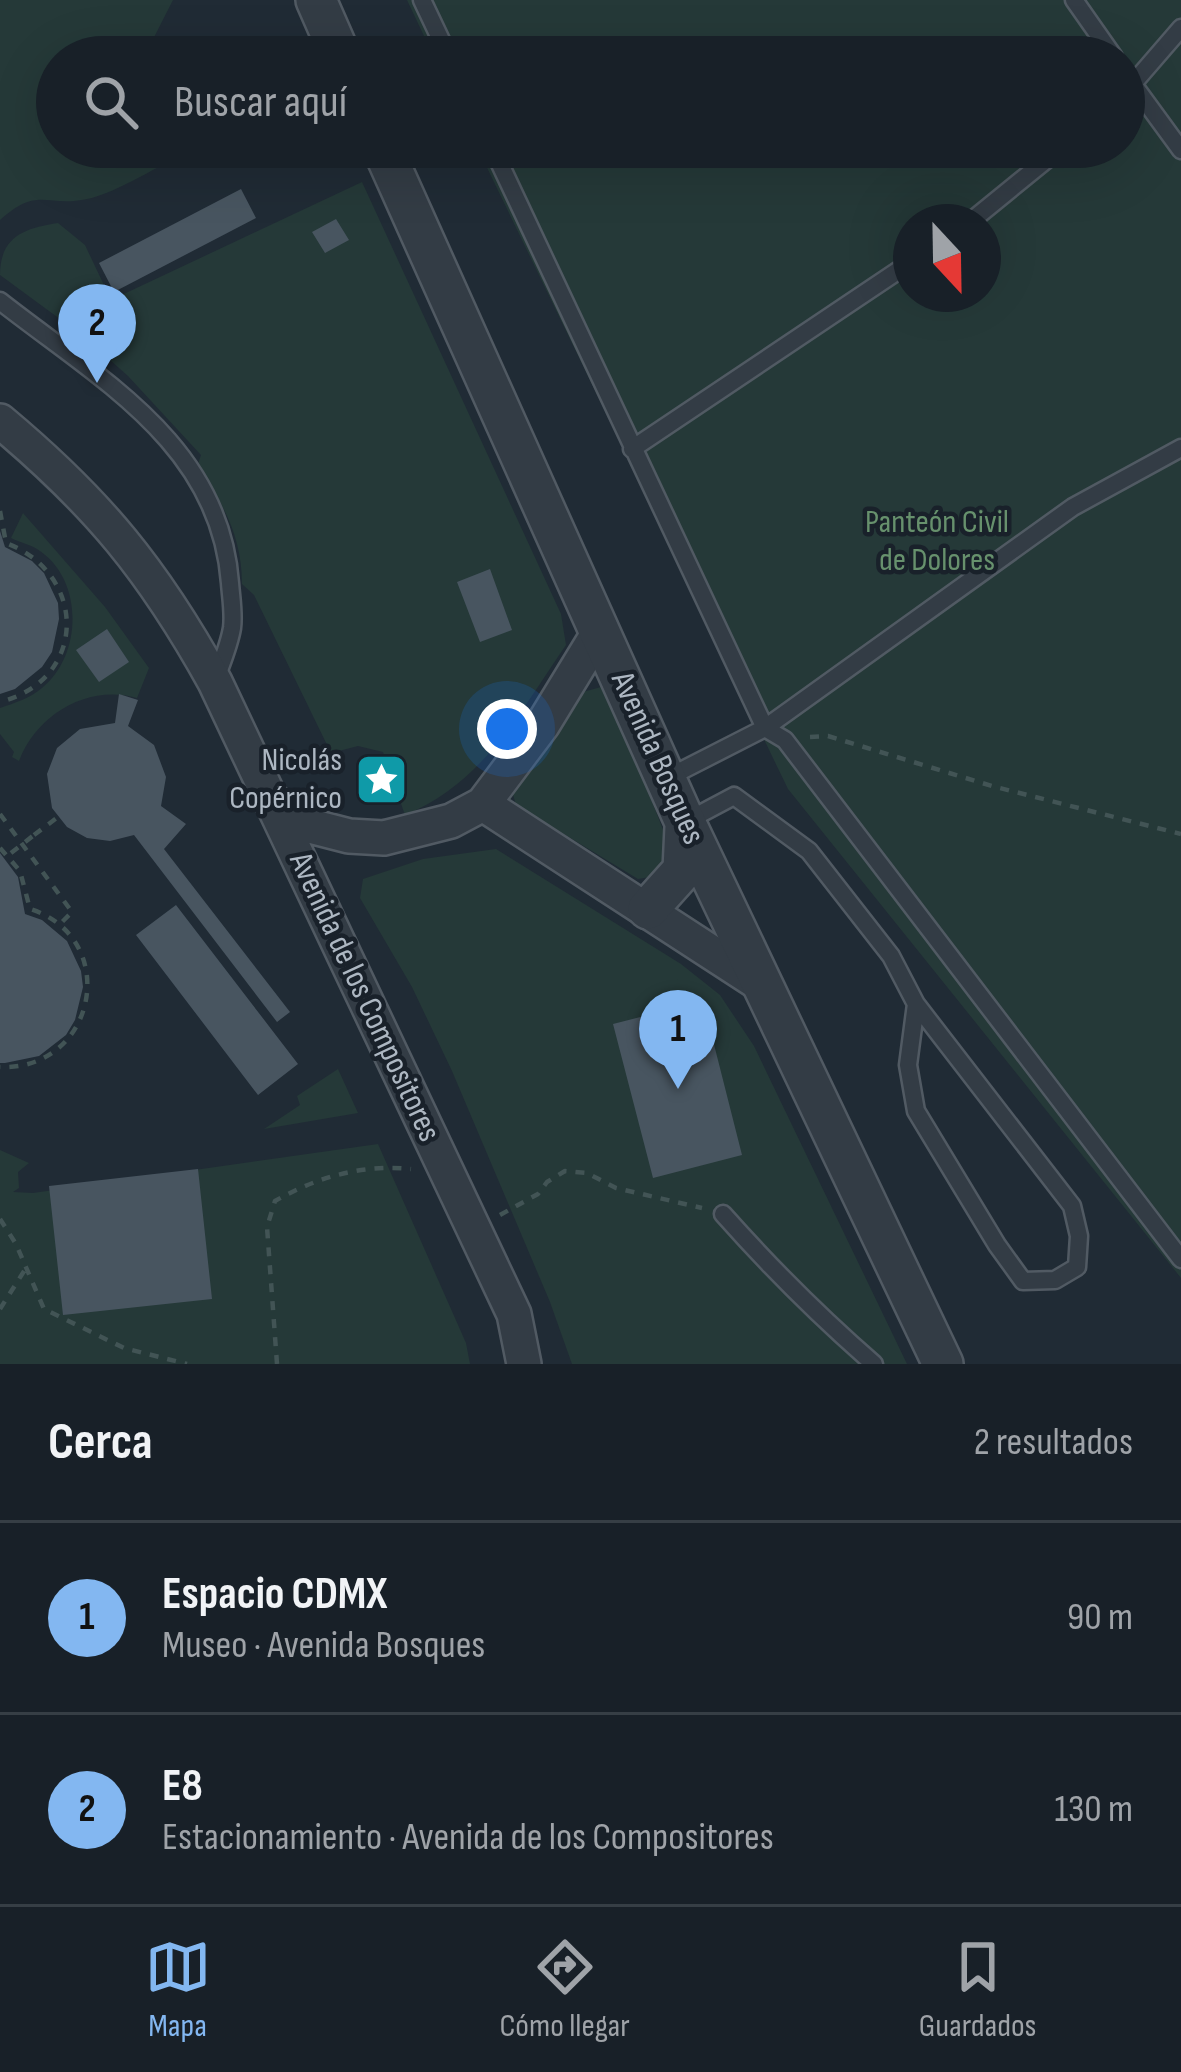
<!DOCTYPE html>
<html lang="es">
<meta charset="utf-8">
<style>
:root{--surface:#182028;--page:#212830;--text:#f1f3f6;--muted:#9fa3a8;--line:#363e45;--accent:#83b7f1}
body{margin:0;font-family:"Sofia Sans Condensed",sans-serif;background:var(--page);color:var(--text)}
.compass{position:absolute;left:893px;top:204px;width:108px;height:108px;border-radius:50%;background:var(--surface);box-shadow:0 12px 48px #0002;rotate:158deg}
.you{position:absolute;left:507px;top:729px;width:42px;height:42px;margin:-30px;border:9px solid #fff;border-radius:50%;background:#1a73e8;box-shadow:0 0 0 18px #1a73e833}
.badge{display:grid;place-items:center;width:78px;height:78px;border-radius:50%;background:var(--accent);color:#111;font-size:39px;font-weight:700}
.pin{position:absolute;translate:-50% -99px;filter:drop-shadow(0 3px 6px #0008)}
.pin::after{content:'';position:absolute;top:63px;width:42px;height:36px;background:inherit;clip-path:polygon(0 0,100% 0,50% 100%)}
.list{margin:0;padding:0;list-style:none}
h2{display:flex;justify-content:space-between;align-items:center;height:156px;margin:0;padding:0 48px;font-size:51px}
h2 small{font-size:39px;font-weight:400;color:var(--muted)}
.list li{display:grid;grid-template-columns:78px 1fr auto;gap:36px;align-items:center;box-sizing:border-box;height:192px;padding:0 48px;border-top:3px solid var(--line)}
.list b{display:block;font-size:45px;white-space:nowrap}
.list p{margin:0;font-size:39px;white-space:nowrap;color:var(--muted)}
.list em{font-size:39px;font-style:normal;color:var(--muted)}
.icon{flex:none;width:66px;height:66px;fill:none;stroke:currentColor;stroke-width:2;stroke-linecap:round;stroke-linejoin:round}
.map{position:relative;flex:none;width:1181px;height:1364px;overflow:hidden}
.search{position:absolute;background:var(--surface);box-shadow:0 12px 48px #0002;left:36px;right:36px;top:36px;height:132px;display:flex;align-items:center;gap:30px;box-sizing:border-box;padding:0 42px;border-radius:66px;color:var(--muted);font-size:45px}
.sheet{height:540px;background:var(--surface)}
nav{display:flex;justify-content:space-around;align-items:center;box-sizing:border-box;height:168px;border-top:3px solid var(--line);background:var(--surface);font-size:33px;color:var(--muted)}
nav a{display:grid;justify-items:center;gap:6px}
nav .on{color:var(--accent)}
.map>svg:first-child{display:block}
.green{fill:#253938;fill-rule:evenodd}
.building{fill:#485560}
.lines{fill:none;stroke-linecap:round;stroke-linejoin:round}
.service-casing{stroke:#515a63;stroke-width:21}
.minor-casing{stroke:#515a63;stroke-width:38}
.tertiary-casing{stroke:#515a63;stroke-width:44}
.path{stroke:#425455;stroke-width:4.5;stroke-dasharray:9 9;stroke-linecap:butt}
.service{stroke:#333c45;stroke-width:16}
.minor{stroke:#333c45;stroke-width:33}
.tertiary{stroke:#333c45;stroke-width:39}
.path-bridge{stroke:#425455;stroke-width:4.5;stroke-dasharray:9 9;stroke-linecap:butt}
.labels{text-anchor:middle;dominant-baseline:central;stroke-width:9;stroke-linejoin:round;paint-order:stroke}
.park-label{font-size:33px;fill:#67916d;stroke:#19212a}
.street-label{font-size:33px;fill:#adb7c2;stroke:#19212a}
.poi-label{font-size:33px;fill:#adb7c2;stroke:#19212a;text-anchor:end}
</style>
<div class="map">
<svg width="1181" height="1364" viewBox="0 0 1181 1364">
<rect width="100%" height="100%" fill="#202b35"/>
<path class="green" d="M 0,0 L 173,0 L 146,53 L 148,57 L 57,57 L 57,147 L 187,147 L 189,151 C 159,165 117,193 87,199 C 46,208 39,185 0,220 Z
M 407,0 L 1181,0 L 1181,1278 L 788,789 L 477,147 L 1124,147 L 1124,57 L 434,57 ZM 911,222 L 983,222 L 983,294 L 911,294 Z
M 362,182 L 561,614 L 566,645 C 520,711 484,783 405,815 L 383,752 L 358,746 L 331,753 L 254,595 L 242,584 C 242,538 224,503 197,467 L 201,455 L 128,376 L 83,336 L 0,275 C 0,237 24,228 58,223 L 85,245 L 111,300 Z
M 23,513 L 105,607 L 149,668 L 137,698 C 88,684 37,714 19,761 L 12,757 L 14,752 L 0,734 L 0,708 C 15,703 30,698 42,688 C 83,655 84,578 37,549 C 29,544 19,542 11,538 Z
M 601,687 L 610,693 L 667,840 L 670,856 L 650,877 L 638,879 L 516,805 L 512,791 L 583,692 Z
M 496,849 L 681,964 L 720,995 L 754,1046 L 907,1364 L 572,1364 L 550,1302 L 452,1071 L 412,987 L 360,898 L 363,879 L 423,859 Z
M 338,1069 L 358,1113 L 264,1129 L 300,1105 L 297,1096 Z
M 378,1144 L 466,1343 L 470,1364 L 0,1364 L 0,1150 L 29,1163 L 18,1172 L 19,1188 L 13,1192 L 33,1193 Z"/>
<path class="building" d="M 241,189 L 256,218 L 114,292 L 99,263 Z
M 336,219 L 349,240 L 325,253 L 312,232 Z
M 0,531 L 5,547 L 32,561 L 44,573 L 58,603 L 59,619 L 52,652 L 42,667 L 15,689 L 0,694 Z
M 490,569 L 512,630 L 480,642 L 457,582 Z
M 107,629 L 129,662 L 99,682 L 76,650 Z
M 119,694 L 138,700 L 128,726 L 154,745 L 166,777 L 161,806 L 186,824 L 164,849 L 290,1012 L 277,1022 L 134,835 L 110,841 L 87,838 L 67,827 L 52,808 L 47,774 L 57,748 L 80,729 L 115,723 Z
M 0,853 L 18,877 L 25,914 L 42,920 L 67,941 L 81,971 L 83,987 L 75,1020 L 66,1035 L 39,1056 L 5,1063 L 0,1063 Z
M 176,905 L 298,1064 L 258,1095 L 136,935 Z
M 703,1001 L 742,1155 L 653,1178 L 613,1024 Z
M 198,1169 L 212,1299 L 63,1315 L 49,1186 Z"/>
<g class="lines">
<defs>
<path id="service" d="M 422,0 L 449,57
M 1074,0 L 1114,57
M 1124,72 L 1181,150
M 1124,94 L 1181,28
M 492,147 L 765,728 L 785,740 L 1181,1259
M 970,222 L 1062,147
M 0,301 C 99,379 220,444 230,583 C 231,597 234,614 232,628 C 229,646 221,664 215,681
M 632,449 L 911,262
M 667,778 L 765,728 L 1073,507 L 1181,448
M 685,822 L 734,796 L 809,851 L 891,956 L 916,1004 L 908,1065 L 916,1111 L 997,1245 L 1023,1281 L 1055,1280 L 1077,1267 L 1079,1236 L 1072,1206 L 916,1004
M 723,1214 C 770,1267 820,1317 874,1364"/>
<path id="minor" d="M 0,421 C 98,503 153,570 215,682 L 514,1314 L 524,1364
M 275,802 L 310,826 L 349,836 L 384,838 L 451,821 L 483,804 L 543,724 L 601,629
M 483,804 L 760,984"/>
<path id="tertiary" d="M 316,0 L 341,57
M 382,147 L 685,822 L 943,1364
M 648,909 L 683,870 L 685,827"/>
</defs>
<use href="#service" class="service-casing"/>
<use href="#minor" class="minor-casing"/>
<use href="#tertiary" class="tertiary-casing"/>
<path class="path" d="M 0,511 L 6,543 C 88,574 88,680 0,702
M 810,737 L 828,736 L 992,786 L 1181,834
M 0,814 L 72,912 L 59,925
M 34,835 L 58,817
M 0,848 L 20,871 L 30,909 C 122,938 97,1071 0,1067
M 500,1215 L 538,1194 L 547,1182 L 565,1171 L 587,1173 L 616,1188 L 702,1208
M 0,1219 L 16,1244 L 44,1309 L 124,1348 L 187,1364
M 0,1309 L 26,1268
M 277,1364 L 267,1227 L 275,1201 C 317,1177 363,1164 411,1169"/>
<use href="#service" class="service"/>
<use href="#minor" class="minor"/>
<use href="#tertiary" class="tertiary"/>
<path class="path-bridge" d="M 11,853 L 34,835"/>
</g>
<defs>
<symbol id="sight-square" viewBox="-11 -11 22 22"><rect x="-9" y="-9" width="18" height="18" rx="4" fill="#0f9aa8" stroke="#19212a"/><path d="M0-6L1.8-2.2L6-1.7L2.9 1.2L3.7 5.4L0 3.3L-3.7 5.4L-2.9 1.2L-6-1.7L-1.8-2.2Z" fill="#fff"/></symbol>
</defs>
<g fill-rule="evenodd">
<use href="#sight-square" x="352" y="750" width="59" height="59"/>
</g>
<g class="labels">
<g class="park-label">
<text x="937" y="522">Panteón Civil<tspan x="937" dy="38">de Dolores</tspan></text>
</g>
<g class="street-label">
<text transform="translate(658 758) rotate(66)">Avenida Bosques</text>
<text transform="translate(365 997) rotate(65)">Avenida de los Compositores</text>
</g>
<g class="poi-label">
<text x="342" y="760">Nicolás<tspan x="342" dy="38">Copérnico</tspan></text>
</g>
</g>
</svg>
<svg class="compass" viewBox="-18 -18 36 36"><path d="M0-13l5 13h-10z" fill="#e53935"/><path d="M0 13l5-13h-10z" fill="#9fa3a8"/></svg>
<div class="you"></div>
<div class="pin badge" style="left:678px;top:1089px">1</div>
<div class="pin badge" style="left:97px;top:383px">2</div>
<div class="search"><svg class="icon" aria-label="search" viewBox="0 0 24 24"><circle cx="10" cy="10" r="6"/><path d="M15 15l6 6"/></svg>Buscar aquí</div>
</div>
<section class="sheet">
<h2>Cerca<small>2 resultados</small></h2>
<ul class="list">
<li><span class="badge">1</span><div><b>Espacio CDMX</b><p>Museo · Avenida Bosques</p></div><em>90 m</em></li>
<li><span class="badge">2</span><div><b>E8</b><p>Estacionamiento · Avenida de los Compositores</p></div><em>130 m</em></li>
</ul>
</section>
<nav>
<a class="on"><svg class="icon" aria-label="map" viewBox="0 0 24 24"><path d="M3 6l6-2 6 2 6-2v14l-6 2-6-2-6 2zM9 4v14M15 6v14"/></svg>Mapa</a>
<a><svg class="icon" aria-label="directions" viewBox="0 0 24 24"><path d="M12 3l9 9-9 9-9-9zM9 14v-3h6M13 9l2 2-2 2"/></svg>Cómo llegar</a>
<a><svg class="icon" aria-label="saved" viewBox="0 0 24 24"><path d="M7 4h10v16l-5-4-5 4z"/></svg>Guardados</a>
</nav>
